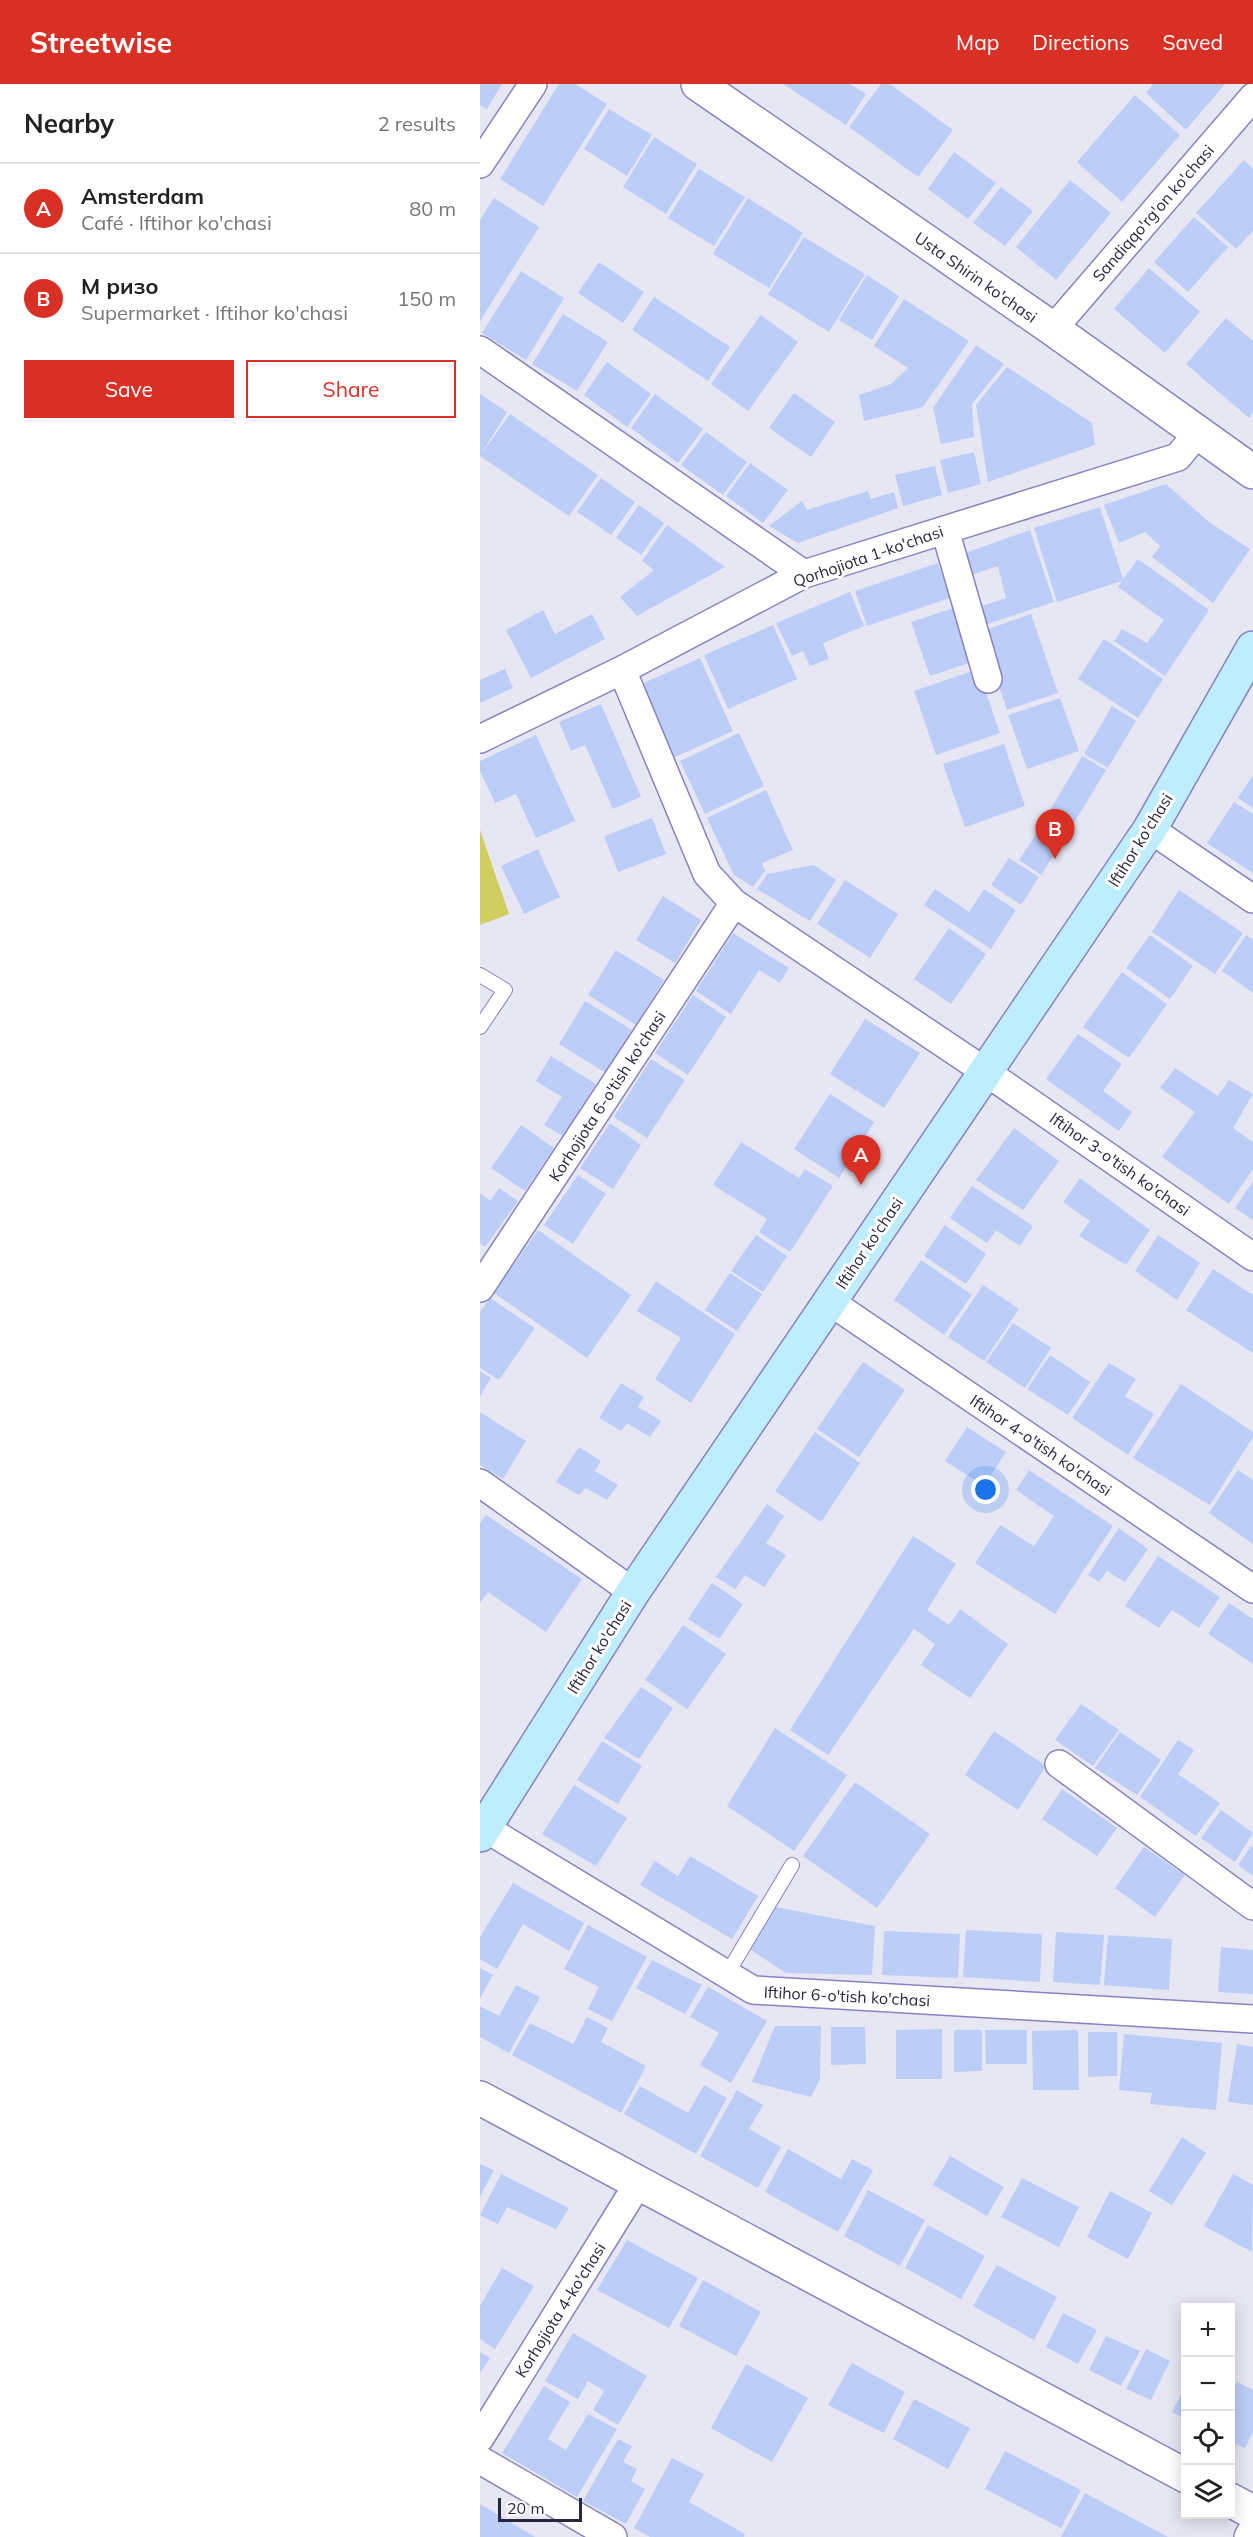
<!DOCTYPE html>
<meta charset="utf-8">
<style>
:root{--surface:#fff;--page:#f6f6f6;--text:#222;--muted:#767676;--line:#e0e0e0;--accent:#d93025}
body{margin:0;font-family:Mulish,sans-serif;background:var(--page);color:var(--text)}
.controls{position:absolute;right:18px;bottom:18px;display:grid;overflow:hidden;border-radius:0px;box-shadow:0 3px 15px #0003}
.controls button{width:54px;height:54px;display:grid;place-items:center;padding:0;border:0;border-bottom:2px solid var(--line);background:var(--surface);color:var(--text);font:30px sans-serif}
.scale{position:absolute;left:18px;bottom:15px;width:84px;box-sizing:border-box;padding-left:6px;border:3px solid #292740;border-top:0;font-size:16px;line-height:21px;white-space:nowrap;color:#292740;-webkit-text-stroke:4px #fff;paint-order:stroke}
.you{position:absolute;left:506px;top:1406px;width:21px;height:21px;margin:-15px;border:4px solid #fff;border-radius:50%;background:#1a73e8;box-shadow:0 0 0 9px #1a73e833}
.badge{display:grid;place-items:center;width:39px;height:39px;border-radius:50%;background:var(--accent);color:#fff;font-size:20px;font-weight:700}
.pin{position:absolute;translate:-50% -50px;filter:drop-shadow(0 2px 3px #0008)}
.pin::after{content:'';position:absolute;top:32px;width:21px;height:18px;background:inherit;clip-path:polygon(0 0,100% 0,50% 100%)}
.list{margin:0;padding:0;list-style:none}
h2{display:flex;justify-content:space-between;align-items:center;height:78px;margin:0;padding:0 24px;font-size:26px}
h2 small{font-size:20px;font-weight:400;color:var(--muted)}
.list li{display:grid;grid-template-columns:39px 1fr auto;gap:18px;align-items:center;box-sizing:border-box;height:90px;padding:0 24px;border-top:2px solid var(--line)}
.list b{display:block;font-size:22px;white-space:nowrap}
.list p{margin:0;font-size:20px;white-space:nowrap;color:var(--muted)}
.list em{font-size:20px;font-style:normal;color:var(--muted)}
.actions{display:flex;gap:12px;padding:18px 24px}
.actions a{flex:1;padding:14px 0;border:2px solid var(--accent);border-radius:0px;text-align:center;font-size:21px;color:var(--accent)}
.actions .main{background:var(--accent);color:#fff}
.icon{flex:none;width:33px;height:33px;fill:none;stroke:currentColor;stroke-width:2;stroke-linecap:round;stroke-linejoin:round}
.map{position:relative;flex:none;width:773px;height:2453px;overflow:hidden}
header{display:flex;align-items:center;gap:36px;box-sizing:border-box;height:84px;padding:0 30px;background:var(--accent);color:#fff}
header strong{font-size:28px}
nav{display:flex;gap:33px;margin-inline-start:auto;font-size:21px}
main{display:flex}
aside{flex:1;background:var(--surface)}
.map>svg:first-child{display:block}
.green{fill:#d1ce60}
.building{fill:#bccdf7}
.lines{fill:none;stroke-linecap:round;stroke-linejoin:round}
.service-casing{stroke:#8882c0;stroke-width:16}
.minor-casing{stroke:#8882c0;stroke-width:30}
.tertiary-casing{stroke:#8882c0;stroke-width:36}
.secondary-casing{stroke:#8882c0;stroke-width:36}
.service{stroke:#fff;stroke-width:14}
.minor{stroke:#fff;stroke-width:27}
.tertiary{stroke:#fff;stroke-width:33}
.secondary{stroke:#beeefe;stroke-width:33}
.labels{text-anchor:middle;dominant-baseline:central;stroke-width:6;stroke-linejoin:round;paint-order:stroke}
.street-label{font-size:16px;fill:#292740;stroke:#fff}
</style>
<header>
<strong>Streetwise</strong>
<nav><a>Map</a><a>Directions</a><a>Saved</a></nav>
</header>
<main>
<aside>
<h2>Nearby<small>2 results</small></h2>
<ul class="list">
<li><span class="badge">A</span><div><b>Amsterdam</b><p>Café · Iftihor ko'chasi</p></div><em>80 m</em></li>
<li><span class="badge">B</span><div><b>М ризо</b><p>Supermarket · Iftihor ko'chasi</p></div><em>150 m</em></li>
</ul>
<div class="actions"><a class="main">Save</a><a>Share</a></div>
</aside>
<div class="map">
<svg width="773" height="2453" viewBox="0 0 773 2453">
<rect width="100%" height="100%" fill="#e7e7f4"/>
<path class="green" d="M 0,746 L 29,830 L 0,841 Z"/>
<path class="building" d="M 0,0 L 22,0 L 7,25 L 0,21 Z
M 79,0 L 95,0 L 127,20 L 63,122 L 20,95 Z
M 303,0 L 370,0 L 386,10 L 366,41 Z
M 401,0 L 410,0 L 473,46 L 438,93 L 369,43 Z
M 673,0 L 745,0 L 706,46 L 666,9 Z
M 655,11 L 700,51 L 642,118 L 597,78 Z
M 129,25 L 172,51 L 147,92 L 104,65 Z
M 174,53 L 217,80 L 186,130 L 143,103 Z
M 474,68 L 516,99 L 488,135 L 448,105 Z
M 764,76 L 773,85 L 773,147 L 756,165 L 716,129 Z
M 219,85 L 265,113 L 234,162 L 188,134 Z
M 590,96 L 631,129 L 576,196 L 536,163 Z
M 521,103 L 553,127 L 525,162 L 493,139 Z
M 14,114 L 59,143 L 0,237 L 0,136 Z
M 268,114 L 323,149 L 289,204 L 233,170 Z
M 714,133 L 748,163 L 708,208 L 674,178 Z
M 324,153 L 385,190 L 349,248 L 288,210 Z
M 119,178 L 164,208 L 143,239 L 98,209 Z
M 669,184 L 720,228 L 685,269 L 634,225 Z
M 41,187 L 84,214 L 46,276 L 2,249 Z
M 387,191 L 419,212 L 392,256 L 359,236 Z
M 174,213 L 250,263 L 228,297 L 152,246 Z
M 424,215 L 489,257 L 443,323 L 384,337 L 379,311 L 411,300 L 428,284 L 394,262 Z
M 83,230 L 128,258 L 97,307 L 52,280 Z
M 281,231 L 318,258 L 268,327 L 231,300 Z
M 746,234 L 773,257 L 773,329 L 769,334 L 706,280 Z
M 496,261 L 524,280 L 492,320 L 494,353 L 461,360 L 453,324 Z
M 127,278 L 171,310 L 147,343 L 104,311 Z
M 527,283 L 612,339 L 615,361 L 508,398 L 496,321 Z
M 314,309 L 355,338 L 331,373 L 289,344 Z
M 0,310 L 27,328 L 0,372 Z
M 175,310 L 223,345 L 198,379 L 151,344 Z
M 30,330 L 118,391 L 89,432 L 0,372 Z
M 226,348 L 267,378 L 243,411 L 201,381 Z
M 494,368 L 501,400 L 468,409 L 460,376 Z
M 270,379 L 308,406 L 283,439 L 246,412 Z
M 455,382 L 462,411 L 423,422 L 415,391 Z
M 121,394 L 155,418 L 131,451 L 97,428 Z
M 686,400 L 729,438 L 770,465 L 733,519 L 672,473 L 680,462 L 665,448 L 639,459 L 624,421 Z
M 388,407 L 391,415 L 414,408 L 418,424 L 318,459 L 289,442 L 322,417 L 327,426 Z
M 159,421 L 184,439 L 161,471 L 136,454 Z
M 620,423 L 643,495 L 658,475 L 729,526 L 685,592 L 634,557 L 642,545 L 667,559 L 684,536 L 638,503 L 642,497 L 577,518 L 554,444 Z
M 187,441 L 245,483 L 157,532 L 140,513 L 174,486 L 162,477 Z
M 550,446 L 574,518 L 498,543 L 493,525 L 526,514 L 518,482 L 486,493 L 479,471 Z
M 458,479 L 470,514 L 387,542 L 375,507 Z
M 370,508 L 384,542 L 343,559 L 349,575 L 330,582 L 323,567 L 312,572 L 296,539 Z
M 477,523 L 495,577 L 450,592 L 431,538 Z
M 63,526 L 75,550 L 112,530 L 125,555 L 51,594 L 26,546 Z
M 551,530 L 578,609 L 527,626 L 500,548 Z
M 293,541 L 317,595 L 248,625 L 224,571 Z
M 624,555 L 683,595 L 658,634 L 598,595 Z
M 220,574 L 253,647 L 193,674 L 159,601 Z
M 25,585 L 33,604 L 0,619 L 0,596 Z
M 498,585 L 520,649 L 456,671 L 434,607 Z
M 580,614 L 599,667 L 547,685 L 528,631 Z
M 121,620 L 161,713 L 133,725 L 105,661 L 91,667 L 79,638 Z
M 632,622 L 656,637 L 628,684 L 604,670 Z
M 259,649 L 284,702 L 225,730 L 200,677 Z
M 56,651 L 95,737 L 56,754 L 36,710 L 15,719 L 0,687 L 0,677 Z
M 524,660 L 545,722 L 485,743 L 463,680 Z
M 602,672 L 626,686 L 586,752 L 563,738 Z
M 773,691 L 773,724 L 758,714 Z
M 286,706 L 313,766 L 282,779 L 285,787 L 273,803 L 254,791 L 227,734 Z
M 754,718 L 773,730 L 773,789 L 727,759 Z
M 172,734 L 186,770 L 138,788 L 124,752 Z
M 562,741 L 585,753 L 561,791 L 539,776 Z
M 58,765 L 80,813 L 44,830 L 21,782 Z
M 529,774 L 559,793 L 541,821 L 511,801 Z
M 334,781 L 356,796 L 330,837 L 277,805 L 287,790 Z
M 365,796 L 418,830 L 390,874 L 337,840 Z
M 455,805 L 489,828 L 504,805 L 536,826 L 511,865 L 444,821 Z
M 699,806 L 763,849 L 735,890 L 672,848 Z
M 183,812 L 221,836 L 195,879 L 156,856 Z
M 469,844 L 506,870 L 471,920 L 434,895 Z
M 253,849 L 309,884 L 300,899 L 279,886 L 251,930 L 216,907 Z
M 670,851 L 713,882 L 690,915 L 646,884 Z
M 766,851 L 773,856 L 773,909 L 742,887 Z
M 136,866 L 184,896 L 156,941 L 108,911 Z
M 642,888 L 687,920 L 649,974 L 603,943 Z
M 213,911 L 246,933 L 208,991 L 175,969 Z
M 105,917 L 152,946 L 126,989 L 79,960 Z
M 385,935 L 440,969 L 404,1024 L 350,990 Z
M 598,950 L 642,980 L 623,1007 L 652,1028 L 639,1047 L 566,995 Z
M 71,972 L 116,1000 L 83,1052 L 64,1041 L 82,1013 L 56,997 Z
M 171,975 L 205,996 L 167,1054 L 134,1033 Z
M 695,984 L 738,1012 L 749,996 L 773,1010 L 753,1044 L 773,1058 L 773,1085 L 749,1120 L 682,1073 L 715,1028 L 680,1004 Z
M 350,1010 L 394,1038 L 359,1094 L 314,1065 Z
M 130,1039 L 161,1061 L 133,1105 L 100,1084 Z
M 41,1041 L 74,1064 L 45,1107 L 11,1084 Z
M 534,1044 L 579,1077 L 543,1126 L 496,1096 Z
M 261,1058 L 319,1094 L 325,1085 L 353,1102 L 310,1168 L 279,1148 L 287,1135 L 233,1101 Z
M 98,1091 L 126,1110 L 93,1160 L 64,1141 Z
M 600,1094 L 670,1146 L 646,1181 L 599,1152 L 610,1137 L 583,1118 Z
M 773,1097 L 773,1136 L 755,1124 Z
M 492,1102 L 553,1142 L 540,1162 L 516,1146 L 507,1159 L 470,1134 Z
M 19,1104 L 38,1117 L 5,1163 L 0,1159 L 0,1109 L 10,1117 Z
M 465,1141 L 506,1170 L 486,1200 L 444,1172 Z
M 58,1146 L 151,1211 L 107,1274 L 14,1209 Z
M 276,1151 L 307,1172 L 283,1208 L 251,1187 Z
M 678,1151 L 720,1179 L 697,1216 L 655,1187 Z
M 441,1176 L 492,1211 L 464,1251 L 414,1216 Z
M 733,1185 L 773,1211 L 773,1269 L 706,1226 Z
M 250,1189 L 282,1210 L 257,1247 L 225,1226 Z
M 176,1197 L 255,1250 L 211,1319 L 175,1295 L 201,1254 L 157,1227 Z
M 503,1201 L 539,1225 L 504,1277 L 468,1253 Z
M 10,1214 L 55,1244 L 19,1296 L 0,1284 L 0,1228 Z
M 533,1239 L 571,1264 L 545,1304 L 506,1278 Z
M 570,1271 L 610,1298 L 588,1331 L 547,1305 Z
M 383,1278 L 425,1306 L 379,1373 L 337,1345 Z
M 629,1279 L 656,1295 L 645,1312 L 674,1330 L 648,1371 L 592,1334 Z
M 0,1287 L 11,1294 L 0,1312 Z
M 141,1299 L 164,1313 L 158,1323 L 181,1337 L 170,1353 L 147,1339 L 141,1347 L 119,1334 Z
M 701,1300 L 773,1348 L 773,1353 L 730,1421 L 653,1374 Z
M 0,1328 L 46,1357 L 23,1395 L 0,1381 Z
M 487,1343 L 526,1368 L 504,1402 L 465,1377 Z
M 335,1348 L 380,1379 L 341,1438 L 295,1407 Z
M 99,1363 L 121,1377 L 115,1387 L 138,1401 L 127,1416 L 106,1404 L 99,1411 L 76,1398 Z
M 549,1386 L 633,1442 L 575,1530 L 495,1479 L 520,1441 L 554,1462 L 574,1432 L 536,1406 Z
M 758,1386 L 773,1396 L 773,1460 L 729,1429 Z
M 287,1420 L 304,1432 L 286,1459 L 306,1471 L 284,1503 L 265,1491 L 255,1505 L 236,1493 Z
M 6,1431 L 102,1495 L 66,1548 L 8,1508 L 0,1519 L 0,1439 Z
M 639,1444 L 668,1465 L 645,1498 L 627,1487 L 619,1498 L 608,1491 Z
M 433,1452 L 476,1480 L 447,1526 L 469,1541 L 480,1525 L 528,1560 L 490,1614 L 441,1581 L 455,1560 L 434,1545 L 348,1671 L 310,1646 Z
M 678,1472 L 740,1513 L 719,1544 L 692,1526 L 679,1544 L 645,1522 Z
M 232,1499 L 263,1520 L 239,1555 L 208,1535 Z
M 749,1519 L 773,1535 L 773,1580 L 728,1550 Z
M 203,1541 L 246,1570 L 207,1625 L 165,1596 Z
M 161,1603 L 193,1624 L 159,1675 L 124,1654 Z
M 601,1620 L 639,1646 L 613,1682 L 575,1656 Z
M 295,1644 L 367,1691 L 314,1767 L 247,1722 Z
M 514,1647 L 566,1682 L 538,1726 L 485,1691 Z
M 640,1648 L 681,1676 L 657,1711 L 615,1684 Z
M 698,1656 L 714,1666 L 698,1690 L 740,1719 L 716,1752 L 660,1713 Z
M 122,1657 L 162,1682 L 138,1720 L 97,1696 Z
M 375,1698 L 450,1750 L 397,1824 L 323,1772 Z
M 94,1701 L 147,1734 L 116,1782 L 62,1750 Z
M 582,1705 L 637,1744 L 617,1772 L 562,1735 Z
M 741,1726 L 773,1749 L 755,1778 L 721,1754 Z
M 771,1762 L 773,1764 L 773,1792 L 758,1781 Z
M 664,1763 L 705,1791 L 675,1833 L 635,1804 Z
M 210,1772 L 278,1812 L 252,1855 L 160,1801 L 175,1777 L 198,1792 Z
M 33,1799 L 104,1839 L 89,1867 L 43,1840 L 17,1885 L 0,1875 L 0,1853 Z
M 295,1823 L 395,1842 L 392,1891 L 306,1889 L 268,1864 Z
M 108,1841 L 167,1873 L 132,1937 L 108,1925 L 119,1903 L 84,1885 Z
M 486,1846 L 562,1850 L 560,1898 L 483,1893 Z
M 404,1847 L 480,1850 L 478,1894 L 402,1891 Z
M 576,1848 L 624,1851 L 620,1901 L 573,1898 Z
M 628,1851 L 692,1855 L 689,1906 L 624,1901 Z
M 741,1863 L 773,1866 L 773,1910 L 738,1908 Z
M 172,1876 L 222,1901 L 205,1930 L 156,1904 Z
M 0,1884 L 13,1891 L 0,1914 Z
M 36,1901 L 60,1913 L 29,1969 L 0,1953 L 0,1922 L 19,1932 Z
M 228,1903 L 287,1937 L 251,1999 L 220,1981 L 239,1949 L 210,1933 Z
M 107,1933 L 128,1944 L 121,1958 L 166,1982 L 141,2029 L 32,1971 L 50,1939 L 93,1960 Z
M 295,1942 L 341,1942 L 340,1995 L 331,2013 L 272,1998 Z
M 351,1943 L 385,1943 L 386,1980 L 351,1981 Z
M 462,1945 L 462,1995 L 416,1995 L 416,1946 Z
M 474,1946 L 502,1946 L 502,1987 L 474,1988 Z
M 505,1946 L 547,1946 L 547,1980 L 506,1980 Z
M 598,1946 L 599,2006 L 553,2006 L 552,1947 Z
M 608,1948 L 637,1948 L 637,1992 L 608,1993 Z
M 644,1950 L 742,1959 L 736,2026 L 670,2020 L 672,2009 L 639,2006 Z
M 757,1960 L 773,1963 L 773,2021 L 748,2018 Z
M 224,2001 L 247,2014 L 216,2070 L 144,2030 L 160,2002 L 208,2029 Z
M 257,2006 L 283,2021 L 269,2045 L 301,2063 L 278,2104 L 220,2072 Z
M 702,2053 L 726,2069 L 692,2121 L 669,2107 Z
M 308,2065 L 361,2095 L 372,2075 L 393,2086 L 358,2148 L 285,2108 Z
M 470,2072 L 524,2103 L 507,2132 L 453,2101 Z
M 0,2080 L 14,2086 L 0,2113 Z
M 21,2090 L 89,2124 L 76,2145 L 27,2123 L 18,2140 L 0,2131 Z
M 753,2090 L 773,2101 L 772,2168 L 724,2142 Z
M 542,2094 L 599,2123 L 579,2163 L 521,2133 Z
M 388,2106 L 445,2136 L 420,2182 L 364,2152 Z
M 630,2107 L 672,2129 L 648,2175 L 607,2153 Z
M 448,2141 L 505,2172 L 481,2215 L 425,2184 Z
M 147,2156 L 218,2194 L 189,2244 L 117,2206 Z
M 517,2181 L 577,2213 L 554,2256 L 493,2222 Z
M 22,2184 L 54,2202 L 15,2265 L 0,2255 L 0,2222 Z
M 223,2196 L 281,2228 L 256,2272 L 199,2242 Z
M 583,2229 L 617,2246 L 598,2280 L 566,2263 Z
M 93,2249 L 167,2292 L 138,2341 L 113,2326 L 124,2307 L 108,2297 L 98,2315 L 65,2297 Z
M 626,2252 L 660,2267 L 641,2302 L 609,2286 Z
M 666,2265 L 690,2277 L 671,2316 L 646,2305 Z
M 0,2268 L 10,2274 L 0,2289 Z
M 372,2279 L 425,2308 L 404,2349 L 348,2321 Z
M 266,2280 L 328,2314 L 292,2378 L 231,2344 Z
M 757,2298 L 773,2306 L 773,2348 L 765,2364 L 750,2358 L 750,2301 L 754,2302 Z
M 706,2301 L 706,2335 L 692,2328 Z
M 64,2302 L 90,2318 L 68,2355 L 86,2366 L 108,2330 L 137,2345 L 97,2413 L 22,2369 Z
M 434,2315 L 490,2344 L 468,2385 L 413,2355 Z
M 138,2355 L 152,2362 L 143,2378 L 157,2385 L 151,2397 L 165,2405 L 146,2440 L 103,2417 Z
M 525,2367 L 601,2406 L 581,2444 L 505,2405 Z
M 192,2374 L 224,2390 L 209,2418 L 265,2450 L 264,2453 L 170,2453 L 154,2444 Z
M 605,2409 L 688,2453 L 581,2453 Z
M 0,2420 L 55,2453 L 0,2453 Z"/>
<g class="lines">
<defs>
<path id="service" d="M 0,891 L 25,906 L 0,943
M 247,1890 L 312,1781"/>
<path id="minor" d="M 0,80 L 53,0
M 573,245 L 773,13
M 0,266 L 324,490
M 465,446 L 508,595
M 142,586 L 227,790 L 254,819 L 506,988 L 773,1173
M 0,655 L 142,586 L 324,490 L 698,373 L 718,348
M 670,745 L 773,815
M 0,1204 L 254,819
M 349,1217 L 773,1505
M 0,1399 L 153,1508
M 579,1680 L 773,1822
M 5,1744 L 273,1906 L 773,1935
M 0,2354 L 159,2098
M 0,2376 L 133,2453
M 768,2453 L 773,2444"/>
<path id="tertiary" d="M 218,0 L 573,245 L 773,388
M 0,2014 L 706,2392
M 750,2416 L 773,2428"/>
<path id="secondary" d="M 0,1751 L 153,1508 L 670,745 L 773,564"/>
</defs>
<use href="#service" class="service-casing"/>
<use href="#minor" class="minor-casing"/>
<use href="#tertiary" class="tertiary-casing"/>
<use href="#secondary" class="secondary-casing"/>
<use href="#service" class="service"/>
<use href="#minor" class="minor"/>
<use href="#tertiary" class="tertiary"/>
<use href="#secondary" class="secondary"/>
</g>
<g class="labels">
<g class="street-label">
<text transform="translate(673 129) rotate(-49)">Sandiqqo'rg'on ko'chasi</text>
<text transform="translate(496 193) rotate(35)">Usta Shirin ko'chasi</text>
<text transform="translate(388 472) rotate(-19)">Qorhojiota 1-ko'chasi</text>
<text transform="translate(660 756) rotate(-58)">Iftihor ko'chasi</text>
<text transform="translate(127 1012) rotate(-57)">Korhojiota 6-o'tish ko'chasi</text>
<text transform="translate(640 1080) rotate(35)">Iftihor 3-o'tish ko'chasi</text>
<text transform="translate(389 1159) rotate(-56)">Iftihor ko'chasi</text>
<text transform="translate(561 1361) rotate(34)">Iftihor 4-o'tish ko'chasi</text>
<text transform="translate(119 1563) rotate(-58)">Iftihor ko'chasi</text>
<text transform="translate(367 1912) rotate(3)">Iftihor 6-o'tish ko'chasi</text>
<text transform="translate(80 2226) rotate(-58)">Korhojiota 4-ko'chasi</text>
</g>
</g>
</svg>
<div class="controls">
<button>+</button>
<button>−</button>
<button><svg class="icon" aria-label="locate" viewBox="0 0 24 24"><circle cx="12" cy="12" r="6"/><path d="M12 2v4M12 18v4M2 12h4M18 12h4"/></svg></button>
<button><svg class="icon" aria-label="layers" viewBox="0 0 24 24"><path d="M12 4l9 5-9 5-9-5zM3 14l9 5 9-5"/></svg></button>
</div>
<div class="scale">20 m</div>
<div class="you"></div>
<div class="pin badge" style="left:381px;top:1101px">A</div>
<div class="pin badge" style="left:575px;top:775px">B</div>
</div>
</main>
